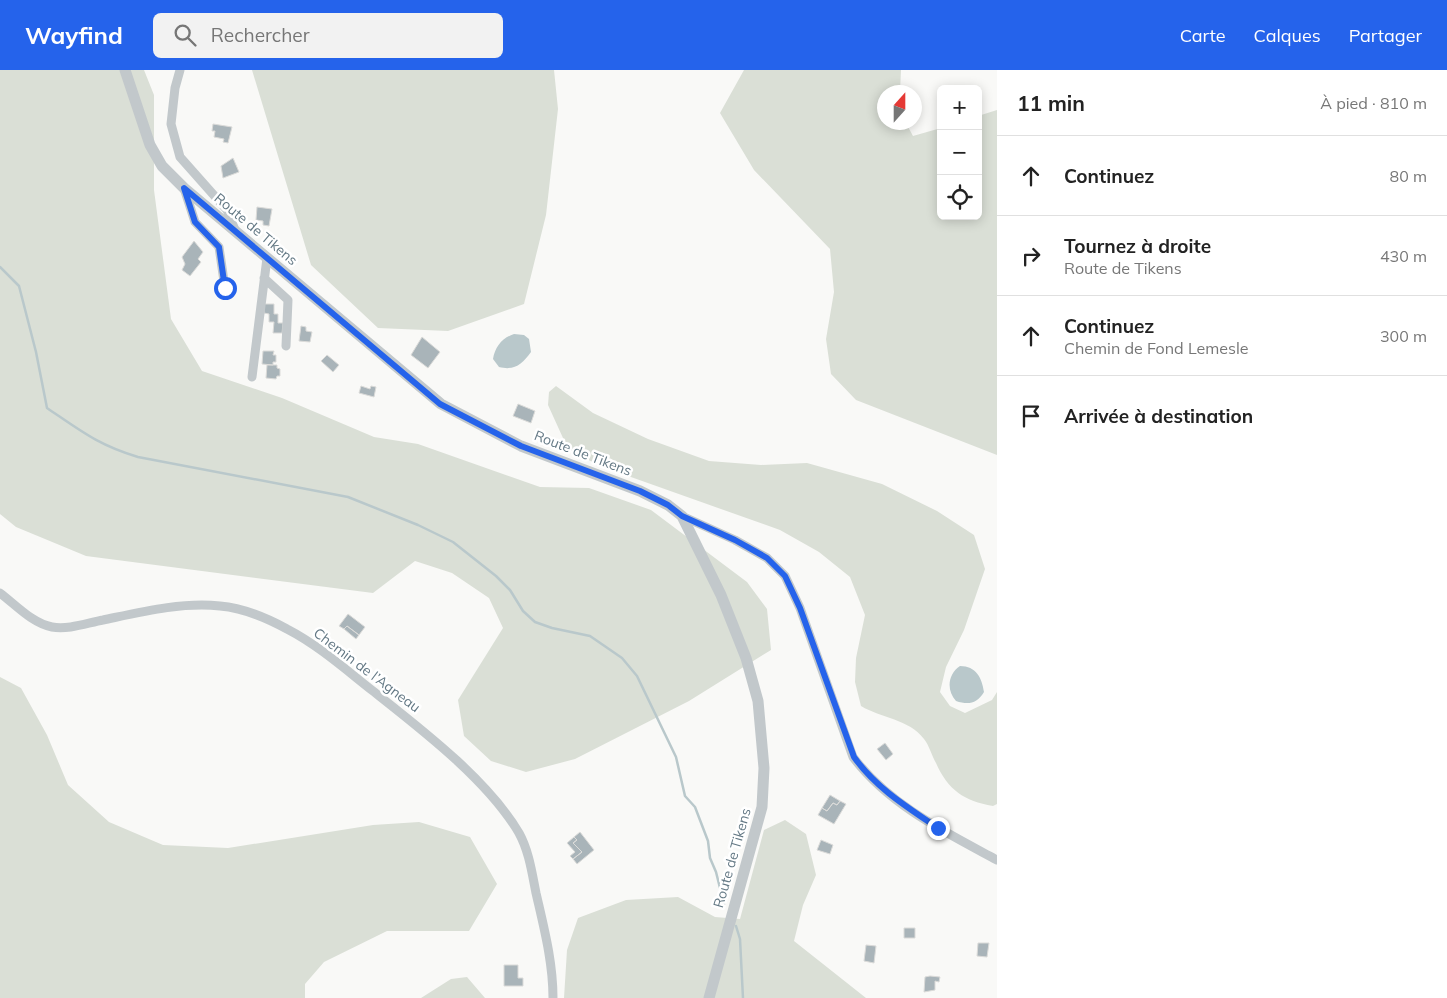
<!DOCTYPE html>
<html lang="fr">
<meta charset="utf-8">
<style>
:root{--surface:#fff;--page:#f2f2f2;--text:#222;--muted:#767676;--line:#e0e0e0;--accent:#2563eb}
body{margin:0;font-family:Mulish,sans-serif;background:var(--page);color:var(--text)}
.controls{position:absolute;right:15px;top:15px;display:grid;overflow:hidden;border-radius:8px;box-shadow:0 2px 12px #0003}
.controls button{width:45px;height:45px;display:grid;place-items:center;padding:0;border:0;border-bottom:1px solid var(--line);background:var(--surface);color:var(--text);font:25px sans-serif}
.compass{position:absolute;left:877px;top:15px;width:45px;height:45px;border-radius:50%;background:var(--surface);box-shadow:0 2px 12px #0003;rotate:21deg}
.stop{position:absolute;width:15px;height:15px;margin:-11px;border:4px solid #2563eb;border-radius:50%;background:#fff}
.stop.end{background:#2563eb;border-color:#fff;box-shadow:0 1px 5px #0008}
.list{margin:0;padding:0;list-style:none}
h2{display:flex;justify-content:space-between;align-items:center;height:65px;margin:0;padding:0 20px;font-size:21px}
h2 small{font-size:16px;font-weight:400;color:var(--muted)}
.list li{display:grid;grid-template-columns:32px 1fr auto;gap:15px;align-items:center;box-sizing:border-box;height:80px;padding:0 20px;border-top:1px solid var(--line)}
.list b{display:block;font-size:19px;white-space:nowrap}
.list p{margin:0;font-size:16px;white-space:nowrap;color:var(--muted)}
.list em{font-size:16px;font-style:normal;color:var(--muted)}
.icon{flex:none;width:28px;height:28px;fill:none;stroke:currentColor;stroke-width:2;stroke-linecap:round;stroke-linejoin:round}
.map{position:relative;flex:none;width:997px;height:928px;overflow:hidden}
header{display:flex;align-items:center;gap:30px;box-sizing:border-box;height:70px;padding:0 25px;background:var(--accent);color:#fff}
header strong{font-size:24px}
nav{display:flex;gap:28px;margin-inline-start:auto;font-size:18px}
.search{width:350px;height:45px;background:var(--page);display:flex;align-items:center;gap:12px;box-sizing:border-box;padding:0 18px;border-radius:8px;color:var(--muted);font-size:19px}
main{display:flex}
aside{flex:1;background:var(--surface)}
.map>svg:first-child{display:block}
.green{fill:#dadfd6}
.water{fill:#b9c8cb}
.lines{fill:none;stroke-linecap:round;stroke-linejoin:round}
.stream{stroke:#b9c8cb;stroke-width:2.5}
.building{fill:#a9b4b9;stroke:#dbdbd9}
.minor{stroke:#c2c8cb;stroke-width:9}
.tertiary{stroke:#c2c8cb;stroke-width:11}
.route{stroke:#2563eb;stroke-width:6}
.labels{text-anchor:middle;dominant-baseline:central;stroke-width:5;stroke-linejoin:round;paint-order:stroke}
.street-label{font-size:14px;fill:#637884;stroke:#fff}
</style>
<header>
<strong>Wayfind</strong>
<div class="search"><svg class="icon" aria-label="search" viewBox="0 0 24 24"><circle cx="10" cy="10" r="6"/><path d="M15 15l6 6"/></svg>Rechercher</div>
<nav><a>Carte</a><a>Calques</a><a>Partager</a></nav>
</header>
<main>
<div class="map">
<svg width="997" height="928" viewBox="0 0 997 928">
<rect width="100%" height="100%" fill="#f9f9f7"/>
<path class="green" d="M 0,0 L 144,0 L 154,25 L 154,120 L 171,249 L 202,301 L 282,328 L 374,367 L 418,374 L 540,417 L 589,418 L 651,440 L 747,512 L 767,539 L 771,580 L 689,631 L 575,689 L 526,702 L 491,691 L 464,666 L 458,630 L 503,558 L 489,528 L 452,503 L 415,491 L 373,523 L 86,486 L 16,457 L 0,444 Z
M 252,0 L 554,0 L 558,39 L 546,145 L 524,234 L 448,261 L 378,258 L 311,195 Z
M 744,0 L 901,0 L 900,22 L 884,22 L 884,52 L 906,53 L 913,66 L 941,58 L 941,146 L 978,146 L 978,46 L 997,40 L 997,385 L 856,330 L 831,304 L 826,269 L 834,222 L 830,179 L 754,100 L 720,43 Z
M 556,316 L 593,343 L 648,369 L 709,391 L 761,395 L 807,393 L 882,414 L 937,441 L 974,465 L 985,499 L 964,560 L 946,597 L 940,622 L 950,636 L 965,643 L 992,630 L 997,622 L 997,734 L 993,736 C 964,731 948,720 936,693 C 932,686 929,675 924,669 C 909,649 881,648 861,636 L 855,612 L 856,588 L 865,545 L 850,507 L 819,482 L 780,460 L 600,396 L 568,379 L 548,335 L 549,322 Z
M 0,607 L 21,618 L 47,665 L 68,715 L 109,752 L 163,775 L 228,778 L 373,755 L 419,752 L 470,767 L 497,814 L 469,861 L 387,861 L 324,892 L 305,914 L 305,928 L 0,928 Z
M 785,750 L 806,764 L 816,805 L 803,835 L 794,871 L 866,928 L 564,928 L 567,880 L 578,848 L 626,830 L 678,827 L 715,847 L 740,849 L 764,760 Z
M 467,907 L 485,928 L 421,928 L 451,909 Z"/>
<path class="water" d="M 514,264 L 524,265 L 529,269 L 531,282 C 522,294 515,301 499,297 L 493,289 C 495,277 502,268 514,264 Z
M 960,596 C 976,596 982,608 984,622 C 977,634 968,635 956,631 C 946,620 948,604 960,596 Z"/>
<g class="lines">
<path class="stream" d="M 0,197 L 19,216 L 36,282 L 47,338 C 81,361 98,375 138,387 L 348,427 L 418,455 L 453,472 L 496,506 L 510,520 L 523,541 L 535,552 L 552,558 L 590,566 L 622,588 L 637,606 L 676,687 L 685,726 L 695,737 L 708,771 L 710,788 L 716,802 L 724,834
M 736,856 L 740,869 L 743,928"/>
</g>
<path class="building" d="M 213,54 L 232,57 L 228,73 L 223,72 L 224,69 L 214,67 L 215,61 L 212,61 Z
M 233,88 L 239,102 L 223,108 L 221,96 Z
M 257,137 L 272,139 L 269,156 L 263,155 L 263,151 L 256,150 Z
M 194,171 L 203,182 L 198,189 L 201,192 L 190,206 L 182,200 L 185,194 L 182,187 Z
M 264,234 L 274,234 L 274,244 L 278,244 L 278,253 L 283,253 L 282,263 L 273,263 L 274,252 L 269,252 L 269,244 L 264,243 Z
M 301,256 L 306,257 L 306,261 L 312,262 L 310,272 L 299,271 Z
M 422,267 L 440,282 L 428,298 L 411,285 Z
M 263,281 L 274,281 L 273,285 L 276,285 L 276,292 L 273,292 L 273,295 L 262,294 Z
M 327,285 L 339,295 L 333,302 L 321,291 Z
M 267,295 L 277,295 L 277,298 L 280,299 L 280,306 L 277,306 L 276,309 L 266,308 Z
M 361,316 L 370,319 L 371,316 L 376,317 L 374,327 L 359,323 Z
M 518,334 L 535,341 L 531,353 L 513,346 Z
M 348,544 L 365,557 L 359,565 L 347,556 L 344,559 L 339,556 Z
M 347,556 L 359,565 L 356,569 L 344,559 Z
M 885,673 L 893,684 L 886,690 L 877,679 Z
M 830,725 L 840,731 L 837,735 L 833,733 L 827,741 L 822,738 Z
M 840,731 L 846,734 L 834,754 L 818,745 L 822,738 L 827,741 L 833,733 L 837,735 Z
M 580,762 L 594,780 L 577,794 L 573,789 L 582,782 L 573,773 L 577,770 L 574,767 Z
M 574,767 L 577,770 L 573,773 L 582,782 L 573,789 L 570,786 L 575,782 L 567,773 Z
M 821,770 L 833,775 L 830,784 L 817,780 Z
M 904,858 L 915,858 L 915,868 L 904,868 Z
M 978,873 L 989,873 L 987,887 L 977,886 Z
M 866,875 L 876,876 L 874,893 L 864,891 Z
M 504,895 L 518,895 L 518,908 L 523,908 L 523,916 L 504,916 Z
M 930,906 L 940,907 L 939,912 L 935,911 L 935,920 L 924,922 L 925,907 Z"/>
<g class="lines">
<path class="minor" d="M 180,0 L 175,18 L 171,54 L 180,87 L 227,140 L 235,160
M 184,118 L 195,152 L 219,177 L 225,218
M 264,208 L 288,230 L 286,276
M 252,307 L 267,188
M 682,446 L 735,470 L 767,488 L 785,506 L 800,538 L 853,687 C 889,735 945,762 997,790
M 0,523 C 16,535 32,553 52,557 C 68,560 87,553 103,550 C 141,542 181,532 220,536 C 243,538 267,548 287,559 C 318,575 345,599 373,621 C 421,659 488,710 519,763 C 529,781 532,803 536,823 C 544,858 553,892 553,928"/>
<path class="tertiary" d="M 125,0 L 150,75 L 162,96 L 184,118 L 441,334 L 521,376 L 640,421 L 668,435 L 682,446 L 721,525 L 746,588 L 758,631 L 764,698 L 762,737 L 709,928"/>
</g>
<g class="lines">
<path class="route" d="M 225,218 L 219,177 L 195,152 L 184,118 L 440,334 L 521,376 L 640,421 L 668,435 L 682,446 L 735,470 L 767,488 L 785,506 L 800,538 L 854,687 C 876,718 907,737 938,758"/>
</g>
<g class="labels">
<g class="street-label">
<text transform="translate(256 159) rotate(40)">Route de Tikens</text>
<text transform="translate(583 383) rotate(21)">Route de Tikens</text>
<text transform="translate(367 600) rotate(37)">Chemin de l’Agneau</text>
<text transform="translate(732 788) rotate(-74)">Route de Tikens</text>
</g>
</g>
</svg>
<div class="controls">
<button>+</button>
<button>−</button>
<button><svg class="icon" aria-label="locate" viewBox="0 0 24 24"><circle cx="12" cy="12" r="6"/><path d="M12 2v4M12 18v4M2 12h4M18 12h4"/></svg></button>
</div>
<svg class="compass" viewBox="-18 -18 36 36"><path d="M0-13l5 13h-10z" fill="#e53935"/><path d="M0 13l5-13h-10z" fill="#767676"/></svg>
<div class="stop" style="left:225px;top:218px"></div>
<div class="stop end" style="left:938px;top:758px"></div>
</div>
<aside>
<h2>11 min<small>À pied · 810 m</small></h2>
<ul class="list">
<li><svg class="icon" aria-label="ahead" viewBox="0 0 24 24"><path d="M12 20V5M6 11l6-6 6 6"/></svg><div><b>Continuez</b></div><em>80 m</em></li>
<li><svg class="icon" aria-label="right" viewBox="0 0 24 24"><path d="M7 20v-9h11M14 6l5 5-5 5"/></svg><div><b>Tournez à droite</b><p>Route de Tikens</p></div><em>430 m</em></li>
<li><svg class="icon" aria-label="ahead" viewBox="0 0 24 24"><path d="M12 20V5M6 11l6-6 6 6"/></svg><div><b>Continuez</b><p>Chemin de Fond Lemesle</p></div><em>300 m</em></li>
<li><svg class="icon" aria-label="arrive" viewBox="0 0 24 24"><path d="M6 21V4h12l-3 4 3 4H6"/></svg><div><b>Arrivée à destination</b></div></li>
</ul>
</aside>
</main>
